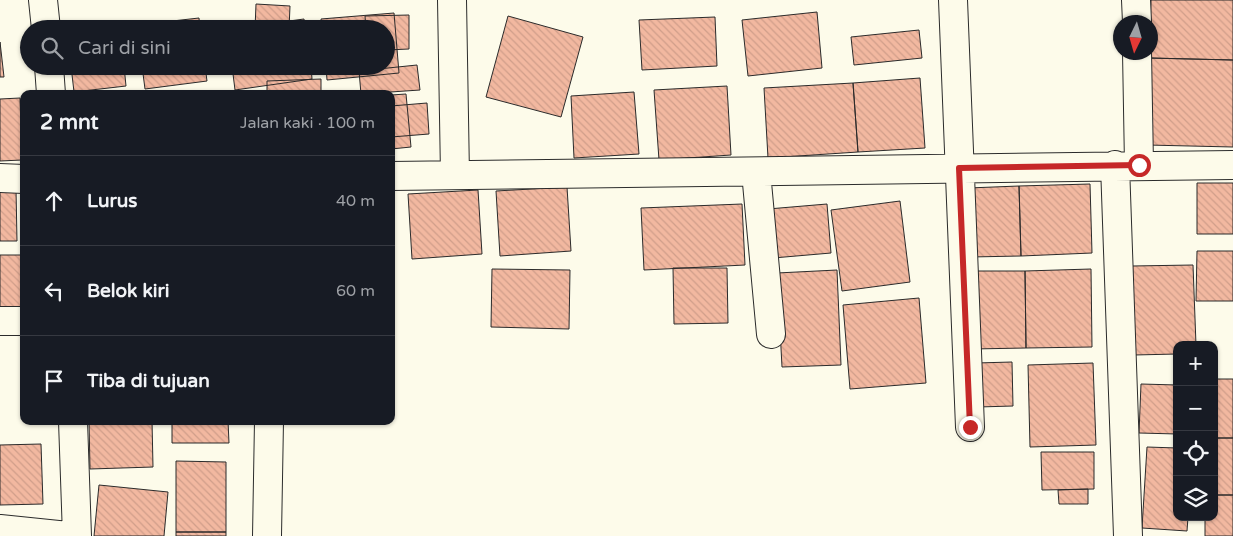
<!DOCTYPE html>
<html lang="id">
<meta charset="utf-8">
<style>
:root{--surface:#171b24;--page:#20242c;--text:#f1f3f6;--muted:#9ea1a6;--line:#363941}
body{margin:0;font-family:"Varela Round",sans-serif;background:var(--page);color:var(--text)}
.controls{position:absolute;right:15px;bottom:15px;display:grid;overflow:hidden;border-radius:10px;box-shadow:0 1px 4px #0004}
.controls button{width:45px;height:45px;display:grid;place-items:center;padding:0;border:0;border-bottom:1px solid var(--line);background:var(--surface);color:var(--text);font:25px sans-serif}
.compass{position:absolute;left:1113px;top:15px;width:45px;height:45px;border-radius:50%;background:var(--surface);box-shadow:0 1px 4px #0004;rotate:185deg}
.stop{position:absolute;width:15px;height:15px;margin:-11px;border:4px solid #c62828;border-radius:50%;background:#fff}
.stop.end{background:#c62828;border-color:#fff;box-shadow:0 1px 5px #0008}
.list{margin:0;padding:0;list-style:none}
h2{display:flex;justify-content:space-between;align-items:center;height:65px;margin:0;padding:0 20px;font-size:21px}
h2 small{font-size:16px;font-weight:400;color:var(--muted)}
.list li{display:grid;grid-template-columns:32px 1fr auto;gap:15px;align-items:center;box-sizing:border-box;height:90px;padding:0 20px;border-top:1px solid var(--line)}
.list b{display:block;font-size:19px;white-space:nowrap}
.list em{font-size:16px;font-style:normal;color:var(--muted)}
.icon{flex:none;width:28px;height:28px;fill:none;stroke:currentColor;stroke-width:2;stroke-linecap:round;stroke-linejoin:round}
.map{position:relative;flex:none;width:1233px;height:536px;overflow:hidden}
.search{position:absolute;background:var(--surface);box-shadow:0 1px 4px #0004;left:20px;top:20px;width:375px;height:55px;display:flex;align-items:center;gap:12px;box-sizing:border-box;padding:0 18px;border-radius:28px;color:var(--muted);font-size:19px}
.panel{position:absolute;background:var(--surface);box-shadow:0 1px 4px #0004;left:20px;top:90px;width:375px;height:335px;border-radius:10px}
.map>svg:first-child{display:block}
.building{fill:url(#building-back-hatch);stroke:#2b2b2b}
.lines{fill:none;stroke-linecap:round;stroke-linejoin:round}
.minor-casing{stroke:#2b2b2b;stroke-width:30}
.minor{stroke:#fdfbea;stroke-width:28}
.route{stroke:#c62828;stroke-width:6}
</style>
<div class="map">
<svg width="1233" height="536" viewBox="0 0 1233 536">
<defs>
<pattern id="building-back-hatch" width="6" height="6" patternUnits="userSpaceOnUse" patternTransform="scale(1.25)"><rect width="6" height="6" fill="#f2b8a0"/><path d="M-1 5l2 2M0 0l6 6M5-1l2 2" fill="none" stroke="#d09e8a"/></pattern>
</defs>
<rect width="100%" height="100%" fill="#fdfbea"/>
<path class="building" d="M 1151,0 L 1233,0 L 1233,60 L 1149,58 Z
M 256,4 L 290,6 L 289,29 L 255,29 Z
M 817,12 L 822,68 L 748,76 L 742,20 Z
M 394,13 L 399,73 L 327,80 L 326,66 L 386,66 L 386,29 L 322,29 L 321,19 Z
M 409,15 L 409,49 L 386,50 L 386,29 L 366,29 L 365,16 Z
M 508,16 L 583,37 L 561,117 L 486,97 Z
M 715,17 L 717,66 L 642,70 L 639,20 Z
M 199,18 L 200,29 L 137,29 L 137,25 Z
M 304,19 L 305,29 L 230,29 Z
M 106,22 L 151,22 L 151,29 L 106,29 Z
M 219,25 L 219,29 L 165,29 L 165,26 Z
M 919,30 L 922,58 L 854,65 L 851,37 Z
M 0,42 L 4,77 L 0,77 Z
M 1149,58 L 1233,60 L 1233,147 L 1147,145 Z
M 417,65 L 420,90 L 361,94 L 359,71 Z
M 71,66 L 124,66 L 126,86 L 74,92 Z
M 108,66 L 152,66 L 152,70 L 108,71 Z
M 142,66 L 205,66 L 207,81 L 145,89 Z
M 232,66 L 311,66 L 312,79 L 235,90 Z
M 234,66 L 282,66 L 282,73 L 234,72 Z
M 303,66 L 349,66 L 349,67 L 303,68 Z
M 920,78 L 925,148 L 858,152 L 853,83 Z
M 321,79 L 321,94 L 267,94 L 267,81 Z
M 853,83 L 858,152 L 768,158 L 764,88 Z
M 727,86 L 731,155 L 659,160 L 654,90 Z
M 634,92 L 639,154 L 574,158 L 571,96 Z
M 406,94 L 411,147 L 391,149 L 391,95 Z
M 20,98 L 22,160 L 0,161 L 0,99 Z
M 427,103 L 429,134 L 391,137 L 391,106 Z
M 1197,183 L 1233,183 L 1233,234 L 1197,234 Z
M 1090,184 L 1092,253 L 1021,256 L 1019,186 Z
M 1019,186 L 1021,256 L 970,257 L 968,188 Z
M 567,187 L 571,251 L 500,256 L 496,191 Z
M 0,189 L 16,189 L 17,241 L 0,241 Z
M 478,190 L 482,254 L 412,259 L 408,194 Z
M 900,201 L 910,282 L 842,291 L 831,210 Z
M 742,204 L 745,265 L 644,270 L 641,208 Z
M 827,204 L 831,253 L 773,258 L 768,209 Z
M 1197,251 L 1233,251 L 1233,301 L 1196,301 Z
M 0,255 L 22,255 L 21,309 L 0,309 Z
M 1193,265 L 1196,345 L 1177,345 L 1177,354 L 1134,355 L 1132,266 Z
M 673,268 L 727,268 L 728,323 L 674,324 Z
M 492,269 L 570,270 L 569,329 L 491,327 Z
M 1091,269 L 1092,347 L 1026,348 L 1025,271 Z
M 837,270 L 841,365 L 782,367 L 777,273 Z
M 970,271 L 1025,271 L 1026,348 L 972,349 Z
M 919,298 L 926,383 L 850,389 L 843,305 Z
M 1012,362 L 1013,406 L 978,407 L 976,363 Z
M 1093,363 L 1096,445 L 1030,447 L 1028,365 Z
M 1214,379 L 1233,379 L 1233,438 L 1214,438 Z
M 1141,384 L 1177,385 L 1177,434 L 1139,433 Z
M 89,421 L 152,421 L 153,467 L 90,469 Z
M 172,421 L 228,421 L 229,443 L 172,443 Z
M 1214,438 L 1233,438 L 1233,495 L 1214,495 Z
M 41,444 L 43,504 L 0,505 L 0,445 Z
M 1147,447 L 1177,448 L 1177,517 L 1188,517 L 1187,531 L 1142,528 Z
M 1041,452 L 1094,452 L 1094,489 L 1042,490 Z
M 176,461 L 226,462 L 226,532 L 176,532 Z
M 99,485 L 168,492 L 164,536 L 94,536 Z
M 1088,489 L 1088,504 L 1059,504 L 1058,490 Z
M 1214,495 L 1233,495 L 1233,536 L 1205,536 L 1205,517 L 1214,517 Z
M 176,532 L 226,532 L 226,536 L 176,536 Z"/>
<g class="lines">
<defs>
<path id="minor" d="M 43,0 L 46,29
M 452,0 L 455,175
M 953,0 L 970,427
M 1136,0 L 1137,22
M 1137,52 L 1139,165
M 49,66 L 51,94
M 1115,165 L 1128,536
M 756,172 L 771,334
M 391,176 L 1233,165
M 0,178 L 24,179
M 0,321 L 24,321
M 73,421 L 77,536
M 0,529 L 68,536
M 267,536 L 269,421"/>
</defs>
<use href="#minor" class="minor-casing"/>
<use href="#minor" class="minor"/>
</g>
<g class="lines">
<path class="route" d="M 970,427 L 959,168 L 1139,165"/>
</g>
</svg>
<div class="controls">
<button>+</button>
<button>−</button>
<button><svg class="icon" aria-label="locate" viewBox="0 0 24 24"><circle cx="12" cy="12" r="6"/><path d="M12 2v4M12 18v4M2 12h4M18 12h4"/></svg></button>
<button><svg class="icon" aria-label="layers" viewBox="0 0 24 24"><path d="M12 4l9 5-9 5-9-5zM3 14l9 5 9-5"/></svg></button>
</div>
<svg class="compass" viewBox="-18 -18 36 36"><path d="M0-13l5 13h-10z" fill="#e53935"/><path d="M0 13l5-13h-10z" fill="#9ea1a6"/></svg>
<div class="stop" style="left:1139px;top:165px"></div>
<div class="stop end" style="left:970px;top:427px"></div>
<div class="search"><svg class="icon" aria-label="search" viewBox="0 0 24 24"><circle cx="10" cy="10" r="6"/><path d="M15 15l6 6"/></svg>Cari di sini</div>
<section class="panel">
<h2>2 mnt<small>Jalan kaki · 100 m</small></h2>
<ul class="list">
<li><svg class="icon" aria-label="ahead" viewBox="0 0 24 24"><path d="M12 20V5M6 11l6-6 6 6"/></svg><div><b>Lurus</b></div><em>40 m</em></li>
<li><svg class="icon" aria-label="left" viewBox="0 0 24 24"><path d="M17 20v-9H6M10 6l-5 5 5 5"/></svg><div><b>Belok kiri</b></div><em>60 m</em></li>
<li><svg class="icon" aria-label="arrive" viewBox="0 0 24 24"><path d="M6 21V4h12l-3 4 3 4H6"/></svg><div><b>Tiba di tujuan</b></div></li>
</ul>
</section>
</div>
